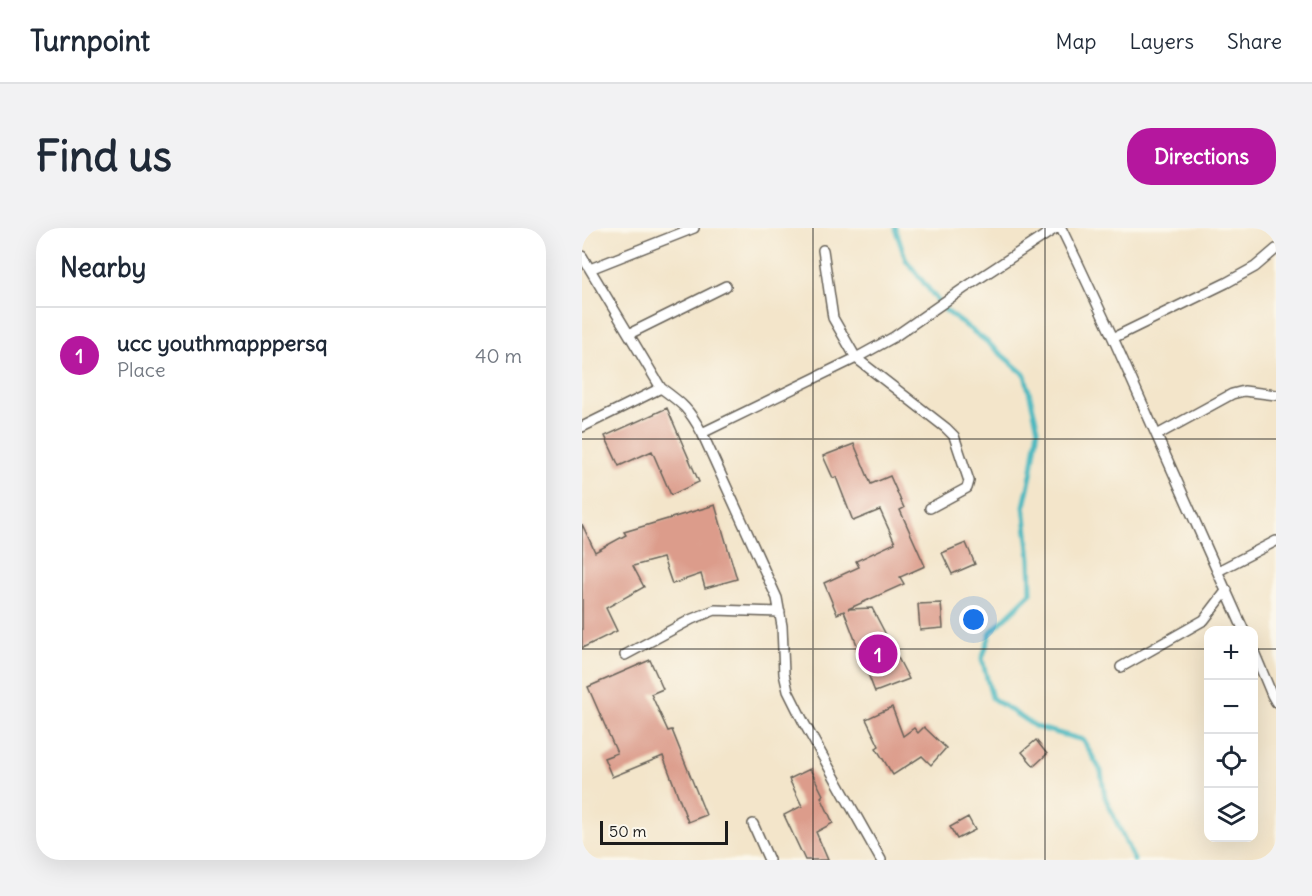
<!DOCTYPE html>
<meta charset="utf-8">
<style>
:root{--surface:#fff;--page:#f2f2f3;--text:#1f2937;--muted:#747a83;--line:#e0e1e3;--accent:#b5179e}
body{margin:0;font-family:Delius,sans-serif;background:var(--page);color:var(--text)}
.controls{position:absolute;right:18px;bottom:18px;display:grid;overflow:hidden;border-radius:12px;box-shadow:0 6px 24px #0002}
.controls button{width:54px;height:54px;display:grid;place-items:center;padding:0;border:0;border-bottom:2px solid var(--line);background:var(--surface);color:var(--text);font:30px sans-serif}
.scale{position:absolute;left:18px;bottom:15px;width:128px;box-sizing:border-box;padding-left:6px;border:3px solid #1c1c1c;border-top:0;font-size:16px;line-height:21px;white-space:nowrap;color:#1c1c1c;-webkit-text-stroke:4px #fbf7ec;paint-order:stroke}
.you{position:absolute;left:392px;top:392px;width:21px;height:21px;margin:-15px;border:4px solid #fff;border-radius:50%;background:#1a73e8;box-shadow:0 0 0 9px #1a73e833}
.badge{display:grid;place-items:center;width:39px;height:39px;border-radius:50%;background:var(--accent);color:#fff;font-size:20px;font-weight:700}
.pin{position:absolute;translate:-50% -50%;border:3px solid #fff;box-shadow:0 2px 6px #0006}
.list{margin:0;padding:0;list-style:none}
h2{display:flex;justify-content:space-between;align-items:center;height:78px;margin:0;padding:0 24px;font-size:26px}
h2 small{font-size:20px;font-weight:400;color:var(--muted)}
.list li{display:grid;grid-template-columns:39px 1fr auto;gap:18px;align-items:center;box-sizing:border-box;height:96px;padding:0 24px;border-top:2px solid var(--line)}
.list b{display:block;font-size:22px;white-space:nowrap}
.list p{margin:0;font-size:20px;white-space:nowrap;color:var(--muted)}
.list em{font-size:20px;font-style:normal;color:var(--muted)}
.icon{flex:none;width:33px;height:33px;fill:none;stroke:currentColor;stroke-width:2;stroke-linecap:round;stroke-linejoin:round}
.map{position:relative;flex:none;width:694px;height:632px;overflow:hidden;border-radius:24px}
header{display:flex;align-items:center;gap:36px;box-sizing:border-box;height:84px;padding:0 30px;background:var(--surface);border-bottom:2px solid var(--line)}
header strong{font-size:28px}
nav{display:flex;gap:33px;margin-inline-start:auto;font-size:21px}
.intro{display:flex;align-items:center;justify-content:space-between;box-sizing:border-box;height:144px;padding:0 36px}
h1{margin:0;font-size:42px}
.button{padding:15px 27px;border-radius:24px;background:var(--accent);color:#fff;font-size:21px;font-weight:700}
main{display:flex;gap:36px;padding:0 36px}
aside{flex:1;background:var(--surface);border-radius:24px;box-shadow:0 6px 24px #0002}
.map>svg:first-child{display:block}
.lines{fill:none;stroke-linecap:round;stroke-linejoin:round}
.stream{stroke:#48b8bf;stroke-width:5}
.building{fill:#dc9c8b}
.lane-casing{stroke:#676259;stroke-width:12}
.lane{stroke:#fff;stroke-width:9}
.grid{fill:none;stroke:#1c1c1c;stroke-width:1.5;stroke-opacity:0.55}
</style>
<header>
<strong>Turnpoint</strong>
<nav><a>Map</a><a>Layers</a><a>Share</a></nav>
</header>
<div class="intro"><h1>Find us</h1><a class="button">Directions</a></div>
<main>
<aside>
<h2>Nearby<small></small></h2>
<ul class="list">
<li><span class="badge">1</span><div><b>ucc youthmapppersq</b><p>Place</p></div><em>40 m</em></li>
</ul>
</aside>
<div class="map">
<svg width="694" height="632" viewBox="0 0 694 632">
<rect width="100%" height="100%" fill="#fbf7ec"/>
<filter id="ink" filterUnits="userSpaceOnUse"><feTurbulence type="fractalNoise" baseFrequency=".0167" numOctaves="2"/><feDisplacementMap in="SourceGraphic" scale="12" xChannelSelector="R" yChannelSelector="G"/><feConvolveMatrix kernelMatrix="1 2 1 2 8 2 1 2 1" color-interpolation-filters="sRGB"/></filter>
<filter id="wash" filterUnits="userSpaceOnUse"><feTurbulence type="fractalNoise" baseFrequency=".008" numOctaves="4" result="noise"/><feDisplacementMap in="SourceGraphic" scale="24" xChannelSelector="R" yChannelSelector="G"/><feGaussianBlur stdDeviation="1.35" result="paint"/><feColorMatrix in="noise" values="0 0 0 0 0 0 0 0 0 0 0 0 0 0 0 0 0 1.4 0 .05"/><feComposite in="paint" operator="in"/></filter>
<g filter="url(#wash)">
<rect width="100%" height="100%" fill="#f3e5ca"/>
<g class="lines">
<path class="stream" d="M 313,0 L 324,32 L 363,82 L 404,113 L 443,147 L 456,201 L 449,247 L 442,278 L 448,331 L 449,365 L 409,404 L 400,431 L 410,470 L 454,499 L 501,512 L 519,543 L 523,569 L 552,632"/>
</g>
<g id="blocks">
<path class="building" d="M 85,180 L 117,254 L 89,267 L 70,223 L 37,238 L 23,208 Z
M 272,216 L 289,256 L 308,248 L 322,280 L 318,282 L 343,338 L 318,349 L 322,356 L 266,381 L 290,380 L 327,451 L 293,464 L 262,383 L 255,386 L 242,355 L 277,339 L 274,333 L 313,315 L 298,282 L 271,293 L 254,249 L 251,250 L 241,228 Z
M 133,277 L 155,351 L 123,360 L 119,346 L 90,356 L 81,330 L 51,338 L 62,359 L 24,380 L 35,403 L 0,420 L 0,296 L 13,324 L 44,307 L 42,304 Z
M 384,315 L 393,336 L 370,346 L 360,325 Z
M 359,375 L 361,400 L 338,402 L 336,376 Z
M 68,432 L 81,461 L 69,466 L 86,503 L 90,502 L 124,587 L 106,594 L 81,528 L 30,549 L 22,530 L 35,525 L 6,459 Z
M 310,479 L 321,508 L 332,500 L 336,505 L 342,499 L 364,520 L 349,537 L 340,528 L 311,547 L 294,520 L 297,518 L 284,491 Z
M 454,512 L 465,526 L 452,538 L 440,524 Z
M 228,541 L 241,567 L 239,569 L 251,595 L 234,604 L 246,632 L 223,632 L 202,587 L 220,578 L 207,551 Z
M 386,589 L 393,602 L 375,611 L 368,599 Z"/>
</g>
</g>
<g filter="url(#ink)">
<use href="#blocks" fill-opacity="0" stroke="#676259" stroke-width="1.5"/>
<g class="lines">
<defs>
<path id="lane" d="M 479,0 L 495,33 L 531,110 L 662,403
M 241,22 L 251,90 L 274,130 L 364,200 L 372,208 L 387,253 L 385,260 L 348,280
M 0,28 L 79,160
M 8,41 L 112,0
M 47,106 L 144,58
M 531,110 L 644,55 L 673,39 L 694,21
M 0,199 L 79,160 C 101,176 107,181 120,205 L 195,370 L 200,398 L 202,446 L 206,463 L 222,495 L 299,632
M 120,205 L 274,130 L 312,109 L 381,61 L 474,0
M 575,207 L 650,166 L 662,163 L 694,167
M 636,343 L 694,313
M 672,424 L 690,467 L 694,474
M 43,427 L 110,391 L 133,382 L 198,384
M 539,439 L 622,392 L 645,362
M 171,596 L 187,632"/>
</defs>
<use href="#lane" class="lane-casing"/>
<use href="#lane" class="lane"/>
</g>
</g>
<path class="grid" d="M 231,0 L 231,632M 463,0 L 463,632M 0,211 L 694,211M 0,421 L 626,421M 672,421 L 694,421"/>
</svg>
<div class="controls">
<button>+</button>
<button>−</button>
<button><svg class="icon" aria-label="locate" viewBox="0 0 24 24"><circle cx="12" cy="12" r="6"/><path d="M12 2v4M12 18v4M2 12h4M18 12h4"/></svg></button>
<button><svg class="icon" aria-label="layers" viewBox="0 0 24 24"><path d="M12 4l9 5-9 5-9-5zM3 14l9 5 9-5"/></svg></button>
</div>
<div class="scale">50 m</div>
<div class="you"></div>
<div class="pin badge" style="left:296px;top:426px">1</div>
</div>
</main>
